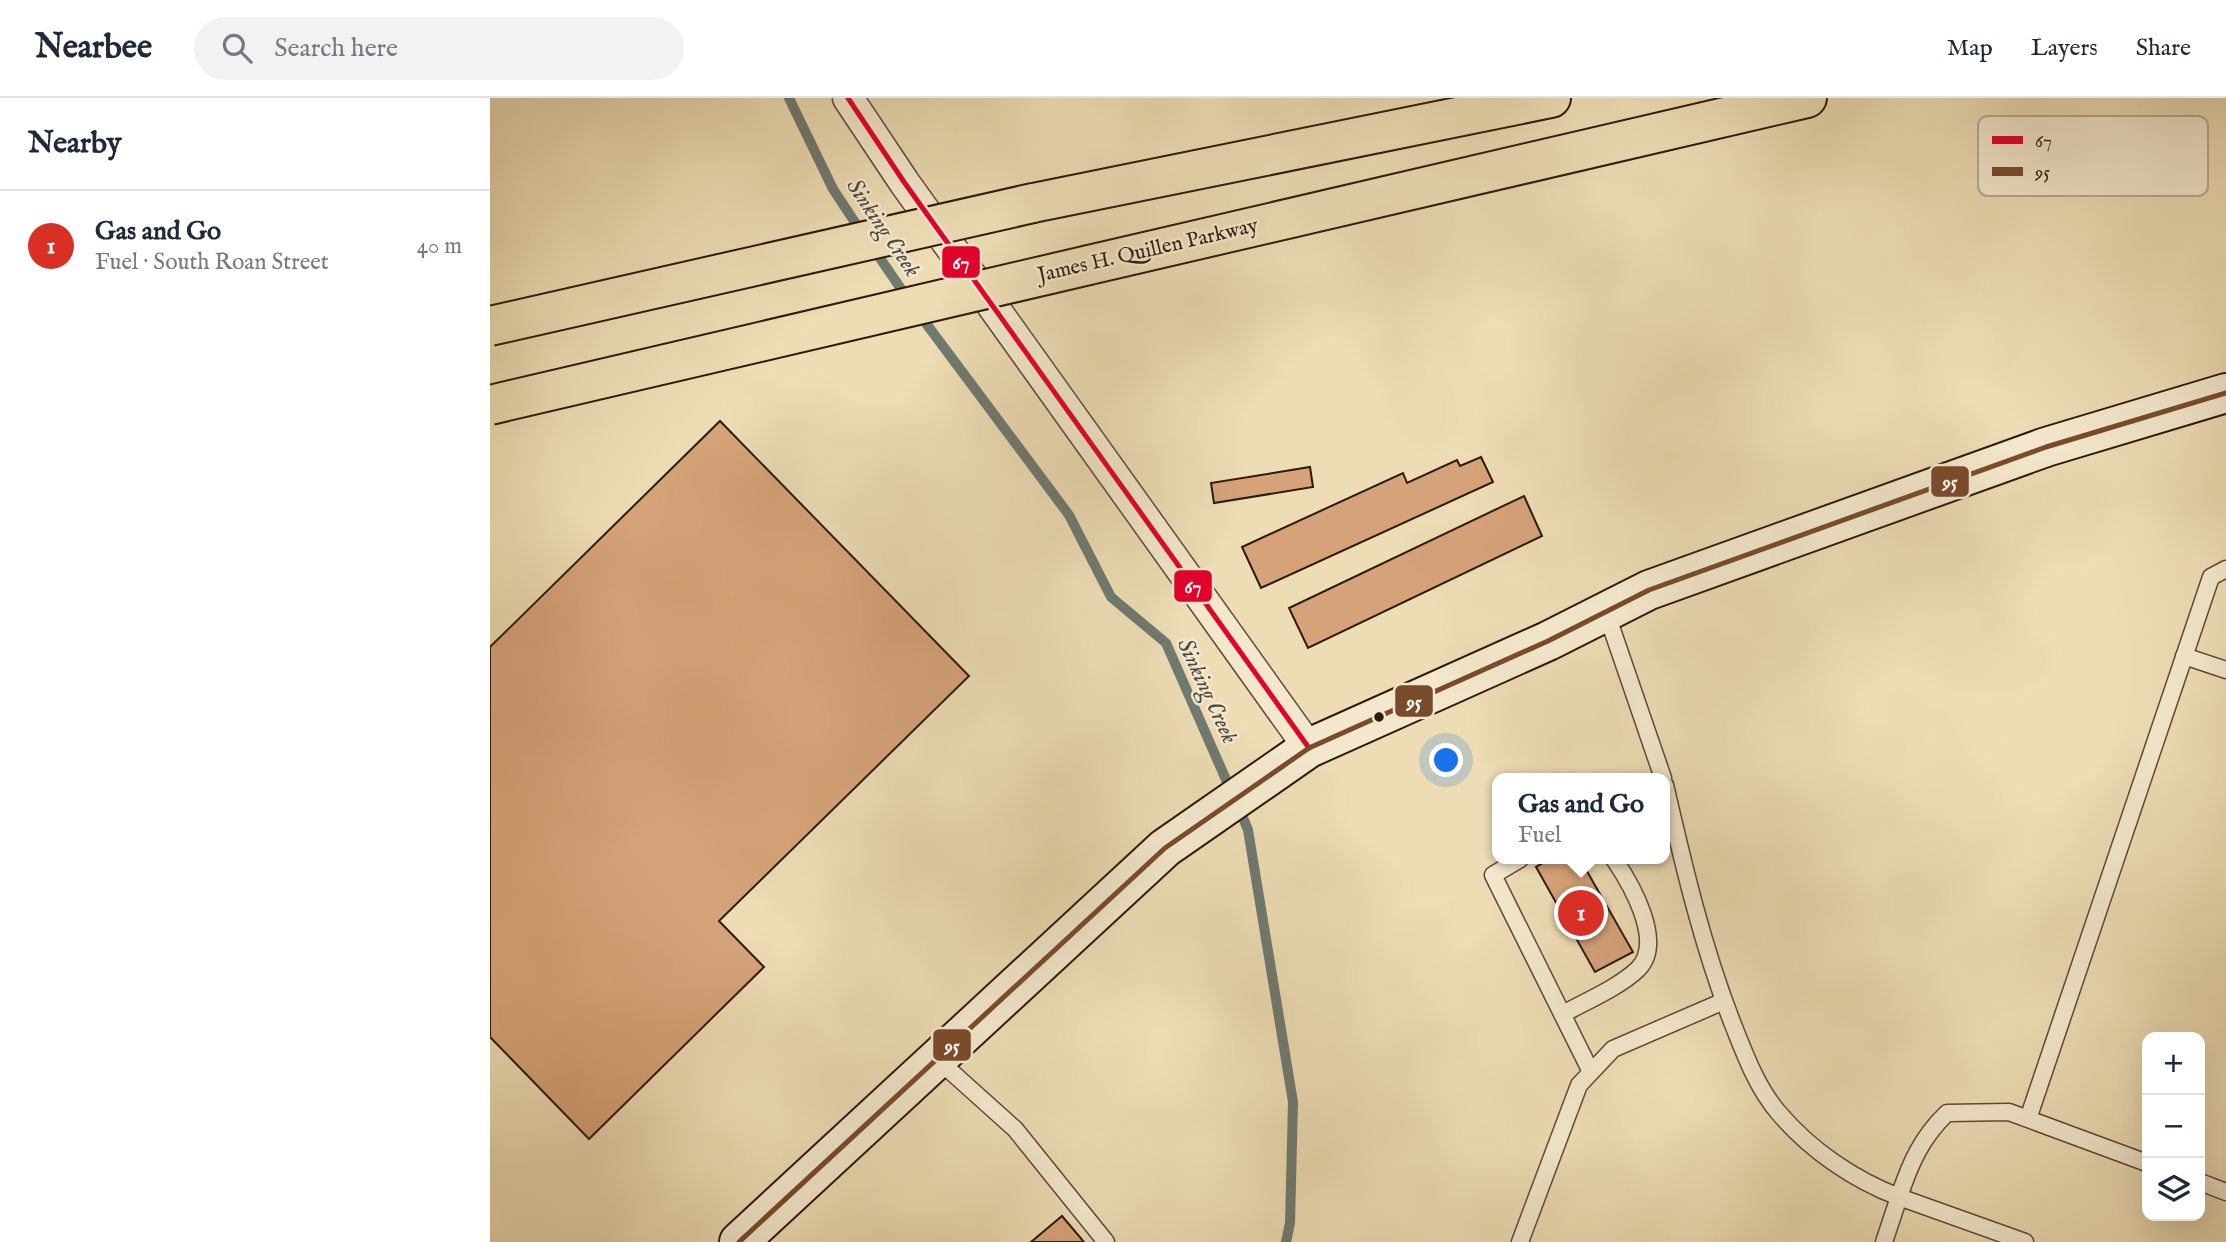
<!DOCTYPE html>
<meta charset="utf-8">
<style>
:root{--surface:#fff;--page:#f2f2f3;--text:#1f2937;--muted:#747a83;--line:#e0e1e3;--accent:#d93025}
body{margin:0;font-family:"IM FELL English",serif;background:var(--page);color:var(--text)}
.controls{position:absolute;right:21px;bottom:21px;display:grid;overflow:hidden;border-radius:14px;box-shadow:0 7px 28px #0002}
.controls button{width:63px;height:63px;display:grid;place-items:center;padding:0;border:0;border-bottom:2px solid var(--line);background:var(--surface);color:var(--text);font:35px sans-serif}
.you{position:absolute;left:957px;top:663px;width:24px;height:24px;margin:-18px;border:5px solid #fff;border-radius:50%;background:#1a73e8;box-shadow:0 0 0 10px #1a73e833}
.badge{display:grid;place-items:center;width:46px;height:46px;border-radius:50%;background:var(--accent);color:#fff;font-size:23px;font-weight:700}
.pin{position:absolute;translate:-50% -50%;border:4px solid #fff;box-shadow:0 2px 7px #0006}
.popup{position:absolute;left:1002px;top:675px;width:178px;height:91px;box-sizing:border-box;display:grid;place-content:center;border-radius:14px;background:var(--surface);filter:drop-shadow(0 2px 5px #0005);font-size:23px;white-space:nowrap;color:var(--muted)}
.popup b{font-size:26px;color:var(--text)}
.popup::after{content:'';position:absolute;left:50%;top:100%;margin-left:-14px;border:14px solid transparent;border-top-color:var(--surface)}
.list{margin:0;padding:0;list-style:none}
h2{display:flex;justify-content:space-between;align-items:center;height:91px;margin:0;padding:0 28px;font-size:30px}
h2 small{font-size:23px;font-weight:400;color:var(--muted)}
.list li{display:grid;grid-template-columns:46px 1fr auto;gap:21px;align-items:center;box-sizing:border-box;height:112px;padding:0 28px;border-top:2px solid var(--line)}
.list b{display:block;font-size:26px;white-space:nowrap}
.list p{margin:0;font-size:23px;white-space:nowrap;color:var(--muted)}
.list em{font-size:23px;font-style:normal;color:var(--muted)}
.icon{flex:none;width:38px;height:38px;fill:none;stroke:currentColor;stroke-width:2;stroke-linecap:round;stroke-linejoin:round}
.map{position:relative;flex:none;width:1736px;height:1144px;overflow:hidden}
header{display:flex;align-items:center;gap:42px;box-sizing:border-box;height:98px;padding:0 35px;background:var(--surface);border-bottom:2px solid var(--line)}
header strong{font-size:33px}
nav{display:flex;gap:38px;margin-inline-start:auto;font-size:24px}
.search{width:490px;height:63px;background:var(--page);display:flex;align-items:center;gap:18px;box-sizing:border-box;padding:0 24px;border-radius:38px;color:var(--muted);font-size:26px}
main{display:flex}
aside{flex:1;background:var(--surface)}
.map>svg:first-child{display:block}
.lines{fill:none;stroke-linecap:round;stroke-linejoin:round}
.stream{stroke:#6f7a70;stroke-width:10}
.building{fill:#d6a279;stroke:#2e1a0d;stroke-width:2}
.lane-casing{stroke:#5e4a37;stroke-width:19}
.street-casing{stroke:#5e4a37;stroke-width:33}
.secondary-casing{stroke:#2e1a0d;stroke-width:42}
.highway-casing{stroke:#2e1a0d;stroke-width:42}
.lane{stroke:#f3e8ce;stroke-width:16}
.street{stroke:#f3e8ce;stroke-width:30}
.secondary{stroke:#f3e8ce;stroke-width:38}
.highway{stroke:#eddcb4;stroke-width:38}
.highway-bridge-casing{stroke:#2e1a0d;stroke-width:42;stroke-linecap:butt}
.highway-bridge{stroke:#eddcb4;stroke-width:38}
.bus-1-casing{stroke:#f3e8ce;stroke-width:10}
.bus-2-casing{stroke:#f3e8ce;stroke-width:10}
.bus-1{stroke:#e4002b;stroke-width:5}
.bus-2{stroke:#7a4b2a;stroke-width:5}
.bus-dot{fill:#2e1a0d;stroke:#f3e8ce;stroke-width:2.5}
.labels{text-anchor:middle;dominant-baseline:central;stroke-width:5;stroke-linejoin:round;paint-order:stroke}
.street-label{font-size:21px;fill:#2e1a0d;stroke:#f3e8ce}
.water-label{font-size:23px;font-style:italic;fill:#4e4a3f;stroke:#f3e8ce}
.key{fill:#f3e8ce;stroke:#b8aa94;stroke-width:2}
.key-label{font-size:19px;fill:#2e1a0d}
.line-badge{stroke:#f3e8ce;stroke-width:2.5}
.badge-label{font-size:19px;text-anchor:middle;font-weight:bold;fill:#fff}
</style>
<header>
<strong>Nearbee</strong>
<div class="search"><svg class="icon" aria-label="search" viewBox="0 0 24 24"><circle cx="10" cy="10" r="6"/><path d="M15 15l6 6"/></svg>Search here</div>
<nav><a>Map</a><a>Layers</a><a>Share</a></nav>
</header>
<main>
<aside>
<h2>Nearby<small></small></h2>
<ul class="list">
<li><span class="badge">1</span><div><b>Gas and Go</b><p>Fuel · South Roan Street</p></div><em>40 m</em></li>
</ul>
</aside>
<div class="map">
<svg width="1736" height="1144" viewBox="0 0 1736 1144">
<rect width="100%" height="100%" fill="#eddcb4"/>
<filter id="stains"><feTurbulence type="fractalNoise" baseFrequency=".00286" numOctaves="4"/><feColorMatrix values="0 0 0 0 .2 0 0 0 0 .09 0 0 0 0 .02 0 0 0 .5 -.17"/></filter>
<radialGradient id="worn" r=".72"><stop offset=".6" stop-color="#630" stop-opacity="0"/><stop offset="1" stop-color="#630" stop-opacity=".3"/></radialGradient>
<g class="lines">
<path class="stream" d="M 299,0 L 343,91 L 372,135
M 383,150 L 418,201
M 429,216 L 579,417 L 621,499 L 676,545 L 741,693
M 749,710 L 758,732 L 803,1004 L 800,1125 L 796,1144"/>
</g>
<path class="building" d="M 230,323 L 479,578 L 229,823 L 274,869 L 99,1041 L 0,939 L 0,549 Z
M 991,359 L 1003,384 L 771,490 L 752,449 L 913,375 L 917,385 L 967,362 L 970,368 Z
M 820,369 L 823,389 L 724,405 L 721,385 Z
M 1034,398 L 1052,438 L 818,550 L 799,510 Z
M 1060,761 L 1090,761 L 1143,854 L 1105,874 L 1046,769 Z
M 572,1118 L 594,1144 L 541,1144 Z"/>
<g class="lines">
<defs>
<path id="lane" d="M 1116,514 L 1173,680
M 1694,558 L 1736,572
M 1175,687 C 1194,769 1213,851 1244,929 C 1256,959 1267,989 1288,1014 C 1320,1052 1364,1082 1409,1099 L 1394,1144
M 1030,761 L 1003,777 L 1101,974
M 1073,916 C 1096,903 1128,890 1148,871 C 1175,844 1141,786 1124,761
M 447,961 L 525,1031 L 616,1144
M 1538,1021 L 1721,479 L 1736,471
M 1710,1084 L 1736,1094
M 1030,1144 L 1089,987 L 1123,951 L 1234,903
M 1535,1144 L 1409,1099 C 1420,1066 1431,1040 1457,1015 L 1519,1014 L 1657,1065"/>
<path id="street" d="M 358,0 L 414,84 L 819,650"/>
<path id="secondary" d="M 249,1144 L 675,750 L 819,650 L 1058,543 L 1159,492 L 1556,349 L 1736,295"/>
<path id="highway" d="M 543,105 L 1061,0
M 599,167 L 1317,0"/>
</defs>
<use href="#lane" class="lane-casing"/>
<use href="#street" class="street-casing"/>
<use href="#secondary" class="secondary-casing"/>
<use href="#highway" class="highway-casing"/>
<use href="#lane" class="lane"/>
<use href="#street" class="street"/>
<use href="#secondary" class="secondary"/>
<use href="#highway" class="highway"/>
<defs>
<path id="highway-bridge" d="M 0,228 L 543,105
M 0,307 L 599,167"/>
</defs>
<use href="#highway-bridge" class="highway-bridge-casing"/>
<use href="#highway-bridge" class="highway-bridge"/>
<defs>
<path id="bus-1" d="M 358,0 L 414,84 L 819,650"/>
<path id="bus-2" d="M 249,1144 L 675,750 L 819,650 L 1058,543 L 1159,492 L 1556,349 L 1736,295"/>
</defs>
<use href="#bus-1" class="bus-1-casing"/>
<use href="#bus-2" class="bus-2-casing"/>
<use href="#bus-1" class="bus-1"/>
<use href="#bus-2" class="bus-2"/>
</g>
<circle class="bus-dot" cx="889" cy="619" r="6"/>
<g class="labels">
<g class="street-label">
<text transform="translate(658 153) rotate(-13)">James H. Quillen Parkway</text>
</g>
<g class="water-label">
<text transform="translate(393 130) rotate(56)">Sinking Creek</text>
<text transform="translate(717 593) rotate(65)">Sinking Creek</text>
</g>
</g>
<rect x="1488" y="18" width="230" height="80" rx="10" class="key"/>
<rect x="1502" y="38" width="31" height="8" fill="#e4002b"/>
<rect x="1502" y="69" width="31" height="9" fill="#7a4b2a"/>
<g class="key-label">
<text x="1545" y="49">67</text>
<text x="1545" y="80">95</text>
</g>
<g class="line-badge">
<rect x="451" y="147" width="40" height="34" rx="7" fill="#e4002b"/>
<rect x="1440" y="367" width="40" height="33" rx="7" fill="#7a4b2a"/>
<rect x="683" y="471" width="40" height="34" rx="7" fill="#e4002b"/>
<rect x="904" y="586" width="40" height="34" rx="7" fill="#7a4b2a"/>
<rect x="442" y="930" width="40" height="34" rx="7" fill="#7a4b2a"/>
</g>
<g class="badge-label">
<text x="471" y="171">67</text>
<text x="1460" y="390">95</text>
<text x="703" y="495">67</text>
<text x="924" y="610">95</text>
<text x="462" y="954">95</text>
</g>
<rect width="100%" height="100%" filter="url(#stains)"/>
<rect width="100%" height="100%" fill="url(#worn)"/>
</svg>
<div class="controls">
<button>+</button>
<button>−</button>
<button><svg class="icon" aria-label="layers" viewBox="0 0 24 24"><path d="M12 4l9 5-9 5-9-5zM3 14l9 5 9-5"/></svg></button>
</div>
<div class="you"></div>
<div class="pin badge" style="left:1091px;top:815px">1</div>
<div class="popup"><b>Gas and Go</b>Fuel</div>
</div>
</main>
